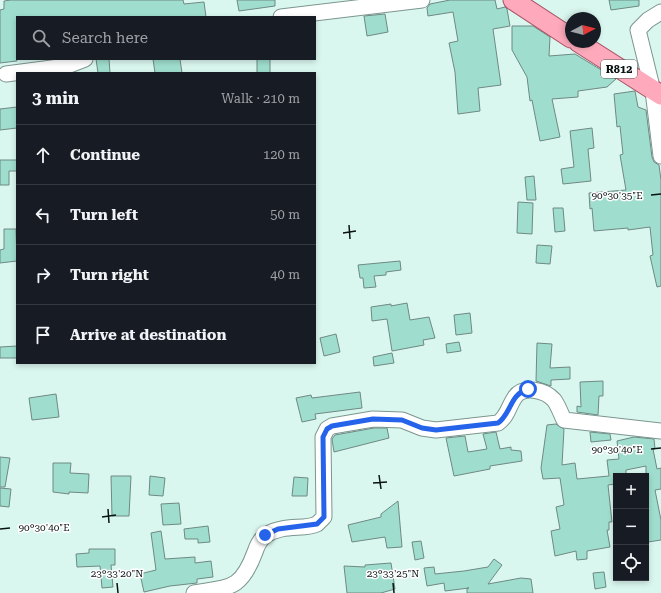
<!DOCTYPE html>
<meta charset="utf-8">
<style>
:root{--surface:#171b24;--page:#242831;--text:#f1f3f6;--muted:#9ea1a6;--line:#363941}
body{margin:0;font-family:"Roboto Serif",serif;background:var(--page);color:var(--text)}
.controls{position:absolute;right:12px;bottom:12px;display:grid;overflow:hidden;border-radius:0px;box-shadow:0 2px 6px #0003}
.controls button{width:36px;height:36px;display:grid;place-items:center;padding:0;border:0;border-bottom:1px solid var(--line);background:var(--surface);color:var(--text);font:20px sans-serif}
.compass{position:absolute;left:565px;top:12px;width:36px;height:36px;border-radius:50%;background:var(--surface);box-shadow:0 2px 6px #0003;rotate:83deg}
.stop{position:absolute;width:12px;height:12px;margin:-9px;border:3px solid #2563eb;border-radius:50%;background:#fff}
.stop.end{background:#2563eb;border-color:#fff;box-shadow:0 1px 4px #0008}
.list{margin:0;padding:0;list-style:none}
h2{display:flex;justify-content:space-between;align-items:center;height:52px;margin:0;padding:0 16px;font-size:17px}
h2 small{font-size:13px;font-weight:400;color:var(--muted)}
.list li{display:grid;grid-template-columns:26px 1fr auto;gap:12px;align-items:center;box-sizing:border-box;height:60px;padding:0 16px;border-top:1px solid var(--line)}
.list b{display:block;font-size:15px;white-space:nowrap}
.list em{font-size:13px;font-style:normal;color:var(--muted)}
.icon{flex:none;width:22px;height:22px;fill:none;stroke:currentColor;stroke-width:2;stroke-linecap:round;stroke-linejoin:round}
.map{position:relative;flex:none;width:661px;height:593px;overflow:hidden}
.search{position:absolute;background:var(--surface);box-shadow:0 2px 6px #0003;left:16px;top:16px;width:300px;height:44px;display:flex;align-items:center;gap:10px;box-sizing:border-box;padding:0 14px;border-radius:0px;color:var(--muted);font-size:15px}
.panel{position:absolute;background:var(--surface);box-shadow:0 2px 6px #0003;left:16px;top:72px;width:300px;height:292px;border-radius:0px}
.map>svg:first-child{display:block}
.building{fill:#9fdece;stroke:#6f8982}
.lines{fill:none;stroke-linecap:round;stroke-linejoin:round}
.minor-casing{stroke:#7c968f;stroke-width:17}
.major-casing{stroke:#a95064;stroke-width:21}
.minor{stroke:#fff;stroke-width:15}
.major{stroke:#feaabc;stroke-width:19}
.route{stroke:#2563eb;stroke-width:5}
.ticks{fill:none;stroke:#0a1412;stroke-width:1.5}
.labels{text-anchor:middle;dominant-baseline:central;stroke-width:3;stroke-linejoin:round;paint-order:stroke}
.shield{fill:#fff;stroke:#545a59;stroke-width:1}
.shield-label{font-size:11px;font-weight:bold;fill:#0a1412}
.ticks-label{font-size:10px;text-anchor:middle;fill:#0a1412;stroke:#fff;stroke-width:3;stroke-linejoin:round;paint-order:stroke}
</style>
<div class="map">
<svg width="661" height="593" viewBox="0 0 661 593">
<rect width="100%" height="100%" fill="#daf7ef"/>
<path class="building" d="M 11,0 L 183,0 L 184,4 L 204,2 L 206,17 L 17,17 L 17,61 L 0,63 L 0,10 L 4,9 L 4,1 Z
M 237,0 L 275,0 L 275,6 L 239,11 Z
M 450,0 L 495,0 L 497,9 L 505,7 L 507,9 L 510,26 L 493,29 L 501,85 L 478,88 L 480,111 L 458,114 L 455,72 L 449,43 L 458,41 L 453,12 L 428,16 L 427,8 L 430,4 Z
M 609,0 L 639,0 L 639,6 L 611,10 Z
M 385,14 L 388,32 L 367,36 L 364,16 Z
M 512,26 L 533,26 L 550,37 L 549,56 L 575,54 L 616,79 L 607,87 L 578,91 L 578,97 L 552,99 L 560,137 L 540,141 L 532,100 L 530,101 L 527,77 L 512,50 Z
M 96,59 L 109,59 L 110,73 L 98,73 Z
M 153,59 L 180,59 L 182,73 L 155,73 Z
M 257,59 L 270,59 L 270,73 L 257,73 Z
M 635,91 L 638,107 L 646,110 L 652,157 L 654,162 L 659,165 L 661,180 L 661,286 L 657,287 L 650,256 L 653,255 L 650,227 L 628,230 L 628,228 L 594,231 L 592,208 L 590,209 L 589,193 L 626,190 L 620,155 L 623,154 L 620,126 L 617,127 L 614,94 Z
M 17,107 L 17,128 L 0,130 L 0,109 Z
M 592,128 L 594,148 L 588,149 L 591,181 L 563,184 L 561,169 L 574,167 L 570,131 Z
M 0,160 L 17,160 L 17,171 L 9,171 L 9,185 L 0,185 Z
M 534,176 L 536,200 L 527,200 L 525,177 Z
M 518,202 L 533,203 L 532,234 L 517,233 Z
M 553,208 L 563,208 L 565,231 L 555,232 Z
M 4,229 L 16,229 L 17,261 L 0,263 L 0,250 L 4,249 Z
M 537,245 L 552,246 L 550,264 L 536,263 Z
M 400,261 L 401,270 L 386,272 L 386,275 L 374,276 L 376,287 L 364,288 L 363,278 L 360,278 L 358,265 Z
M 407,303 L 410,320 L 429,317 L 435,338 L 423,340 L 424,345 L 392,351 L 387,319 L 372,321 L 371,307 L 391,304 L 391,306 Z
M 470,313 L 472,333 L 456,335 L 454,315 Z
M 336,334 L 340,352 L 324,356 L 320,338 Z
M 459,342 L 461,351 L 447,353 L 446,344 Z
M 537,343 L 552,344 L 550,368 L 570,367 L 570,379 L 551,380 L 551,386 L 536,381 Z
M 17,346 L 17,358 L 0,358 L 0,347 Z
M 392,353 L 394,363 L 374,366 L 373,357 Z
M 603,381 L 603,396 L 599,396 L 598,415 L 577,412 L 577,406 L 581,407 L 580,382 Z
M 360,392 L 362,408 L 315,414 L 316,419 L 302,422 L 296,398 L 311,395 L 312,398 Z
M 56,394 L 59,417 L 32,420 L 29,398 Z
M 556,424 L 564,429 L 562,465 L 575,463 L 577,479 L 609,476 L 607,460 L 619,459 L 617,441 L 634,437 L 654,439 L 655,449 L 653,449 L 657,469 L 661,468 L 661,489 L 655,490 L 661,520 L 661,540 L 648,542 L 646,528 L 646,519 L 648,518 L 646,506 L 646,466 L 626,470 L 626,475 L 616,476 L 616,484 L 608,485 L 612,522 L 609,522 L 609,530 L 607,530 L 610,547 L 587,551 L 587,559 L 577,560 L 576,551 L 555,556 L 551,531 L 560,529 L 556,507 L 564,505 L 560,478 L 543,479 L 541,468 L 547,425 Z
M 374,428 L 387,428 L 389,438 L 334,452 L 332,439 L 335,435 Z
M 496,432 L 500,449 L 511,447 L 511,450 L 521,451 L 522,461 L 490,466 L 490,469 L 454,476 L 446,438 L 465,436 L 468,452 L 487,449 L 483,434 Z
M 590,432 L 610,434 L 611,440 L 591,442 Z
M 0,457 L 10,458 L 5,487 L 0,487 Z
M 53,463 L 71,463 L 70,473 L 89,474 L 88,493 L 69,492 L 69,494 L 53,492 Z
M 111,476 L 131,476 L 129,516 L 112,516 Z
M 150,476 L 165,478 L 163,496 L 149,495 Z
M 294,477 L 308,478 L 307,496 L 292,496 Z
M 0,488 L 11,489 L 9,507 L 0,506 Z
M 398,501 L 402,547 L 387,548 L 385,537 L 352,542 L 348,525 L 381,517 L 381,514 Z
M 179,503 L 181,524 L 163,525 L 161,504 Z
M 208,526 L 210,542 L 198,543 L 198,539 L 185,539 L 184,529 Z
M 161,531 L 165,559 L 195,557 L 195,563 L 211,561 L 213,577 L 197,579 L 197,583 L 170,586 L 144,592 L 140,574 L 156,570 L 151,533 Z
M 421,541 L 424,558 L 415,560 L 412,542 Z
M 89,549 L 115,549 L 115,565 L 111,565 L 113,587 L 102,588 L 100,566 L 77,567 L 76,554 L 89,553 Z
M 494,559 L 502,565 L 488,584 L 521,578 L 531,579 L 533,593 L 467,593 L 467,588 L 469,588 L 445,591 L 444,583 L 427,586 L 424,568 L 434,567 L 435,574 L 464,571 L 488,567 Z
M 391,563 L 395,589 L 381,593 L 347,593 L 344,566 L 365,567 L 365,565 Z
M 604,572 L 606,587 L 595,589 L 593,573 Z"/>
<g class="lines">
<defs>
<path id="minor" d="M 661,12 L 648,20 L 638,30 L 653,91 L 661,156
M 281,17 L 422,0
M 6,74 L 67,66 L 85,59
M 194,593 C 230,587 241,590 255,552 C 257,546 260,539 266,535 C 282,524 305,530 317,524 C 319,522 322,519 324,517 L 323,437 L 327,429 L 332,426 L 373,419 L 402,420 L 422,428 L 436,430 L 498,423 C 508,416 508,407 515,397 C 523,385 545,390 554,400 C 558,405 561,414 564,420 L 661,431"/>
<path id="major" d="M 513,0 L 571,38
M 578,42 L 661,95"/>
</defs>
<use href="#minor" class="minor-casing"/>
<use href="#major" class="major-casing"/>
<use href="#minor" class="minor"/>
<use href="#major" class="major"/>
</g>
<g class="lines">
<path class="route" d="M 265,535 L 278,529 L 317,524 L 324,517 L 323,437 L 327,429 L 332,426 L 373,419 L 402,420 L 422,428 L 436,430 L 498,423 C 511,414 510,394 528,389"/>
</g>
<path class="ticks" d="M 651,195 L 661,194M 349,225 L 350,239M 343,233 L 356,231M 651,449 L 661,448M 379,475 L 381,489M 373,483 L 387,482M 108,509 L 109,523M 102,517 L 116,515M 0,529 L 10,528M 117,583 L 118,593M 393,583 L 394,593"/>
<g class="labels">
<rect class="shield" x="601" y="60" width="36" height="18" rx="3"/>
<g class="shield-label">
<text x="619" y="69">R812</text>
</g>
</g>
<g class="ticks-label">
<text x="617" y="199">90°30'35"E</text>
<text x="617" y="453">90°30'40"E</text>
<text x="44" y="531">90°30'40"E</text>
<text x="117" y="577">23°33'20"N</text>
<text x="393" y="577">23°33'25"N</text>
</g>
</svg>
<div class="controls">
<button>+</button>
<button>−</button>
<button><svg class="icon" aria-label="locate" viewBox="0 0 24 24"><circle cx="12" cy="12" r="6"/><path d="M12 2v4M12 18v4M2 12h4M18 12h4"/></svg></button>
</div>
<svg class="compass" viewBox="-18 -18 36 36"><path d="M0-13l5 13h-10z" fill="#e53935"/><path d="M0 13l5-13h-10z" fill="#9ea1a6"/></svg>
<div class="stop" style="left:528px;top:389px"></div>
<div class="stop end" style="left:265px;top:535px"></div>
<div class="search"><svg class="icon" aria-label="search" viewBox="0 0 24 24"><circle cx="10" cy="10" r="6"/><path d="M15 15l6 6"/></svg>Search here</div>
<section class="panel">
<h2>3 min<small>Walk · 210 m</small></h2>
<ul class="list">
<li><svg class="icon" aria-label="ahead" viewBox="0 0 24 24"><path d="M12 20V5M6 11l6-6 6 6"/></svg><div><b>Continue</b></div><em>120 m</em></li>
<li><svg class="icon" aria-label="left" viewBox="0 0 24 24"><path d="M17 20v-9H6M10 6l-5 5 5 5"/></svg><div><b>Turn left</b></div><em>50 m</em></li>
<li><svg class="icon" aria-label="right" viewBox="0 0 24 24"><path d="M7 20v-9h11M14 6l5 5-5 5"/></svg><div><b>Turn right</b></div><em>40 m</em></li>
<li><svg class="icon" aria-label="arrive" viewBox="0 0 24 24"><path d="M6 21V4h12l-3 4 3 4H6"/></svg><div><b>Arrive at destination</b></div></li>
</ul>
</section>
</div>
